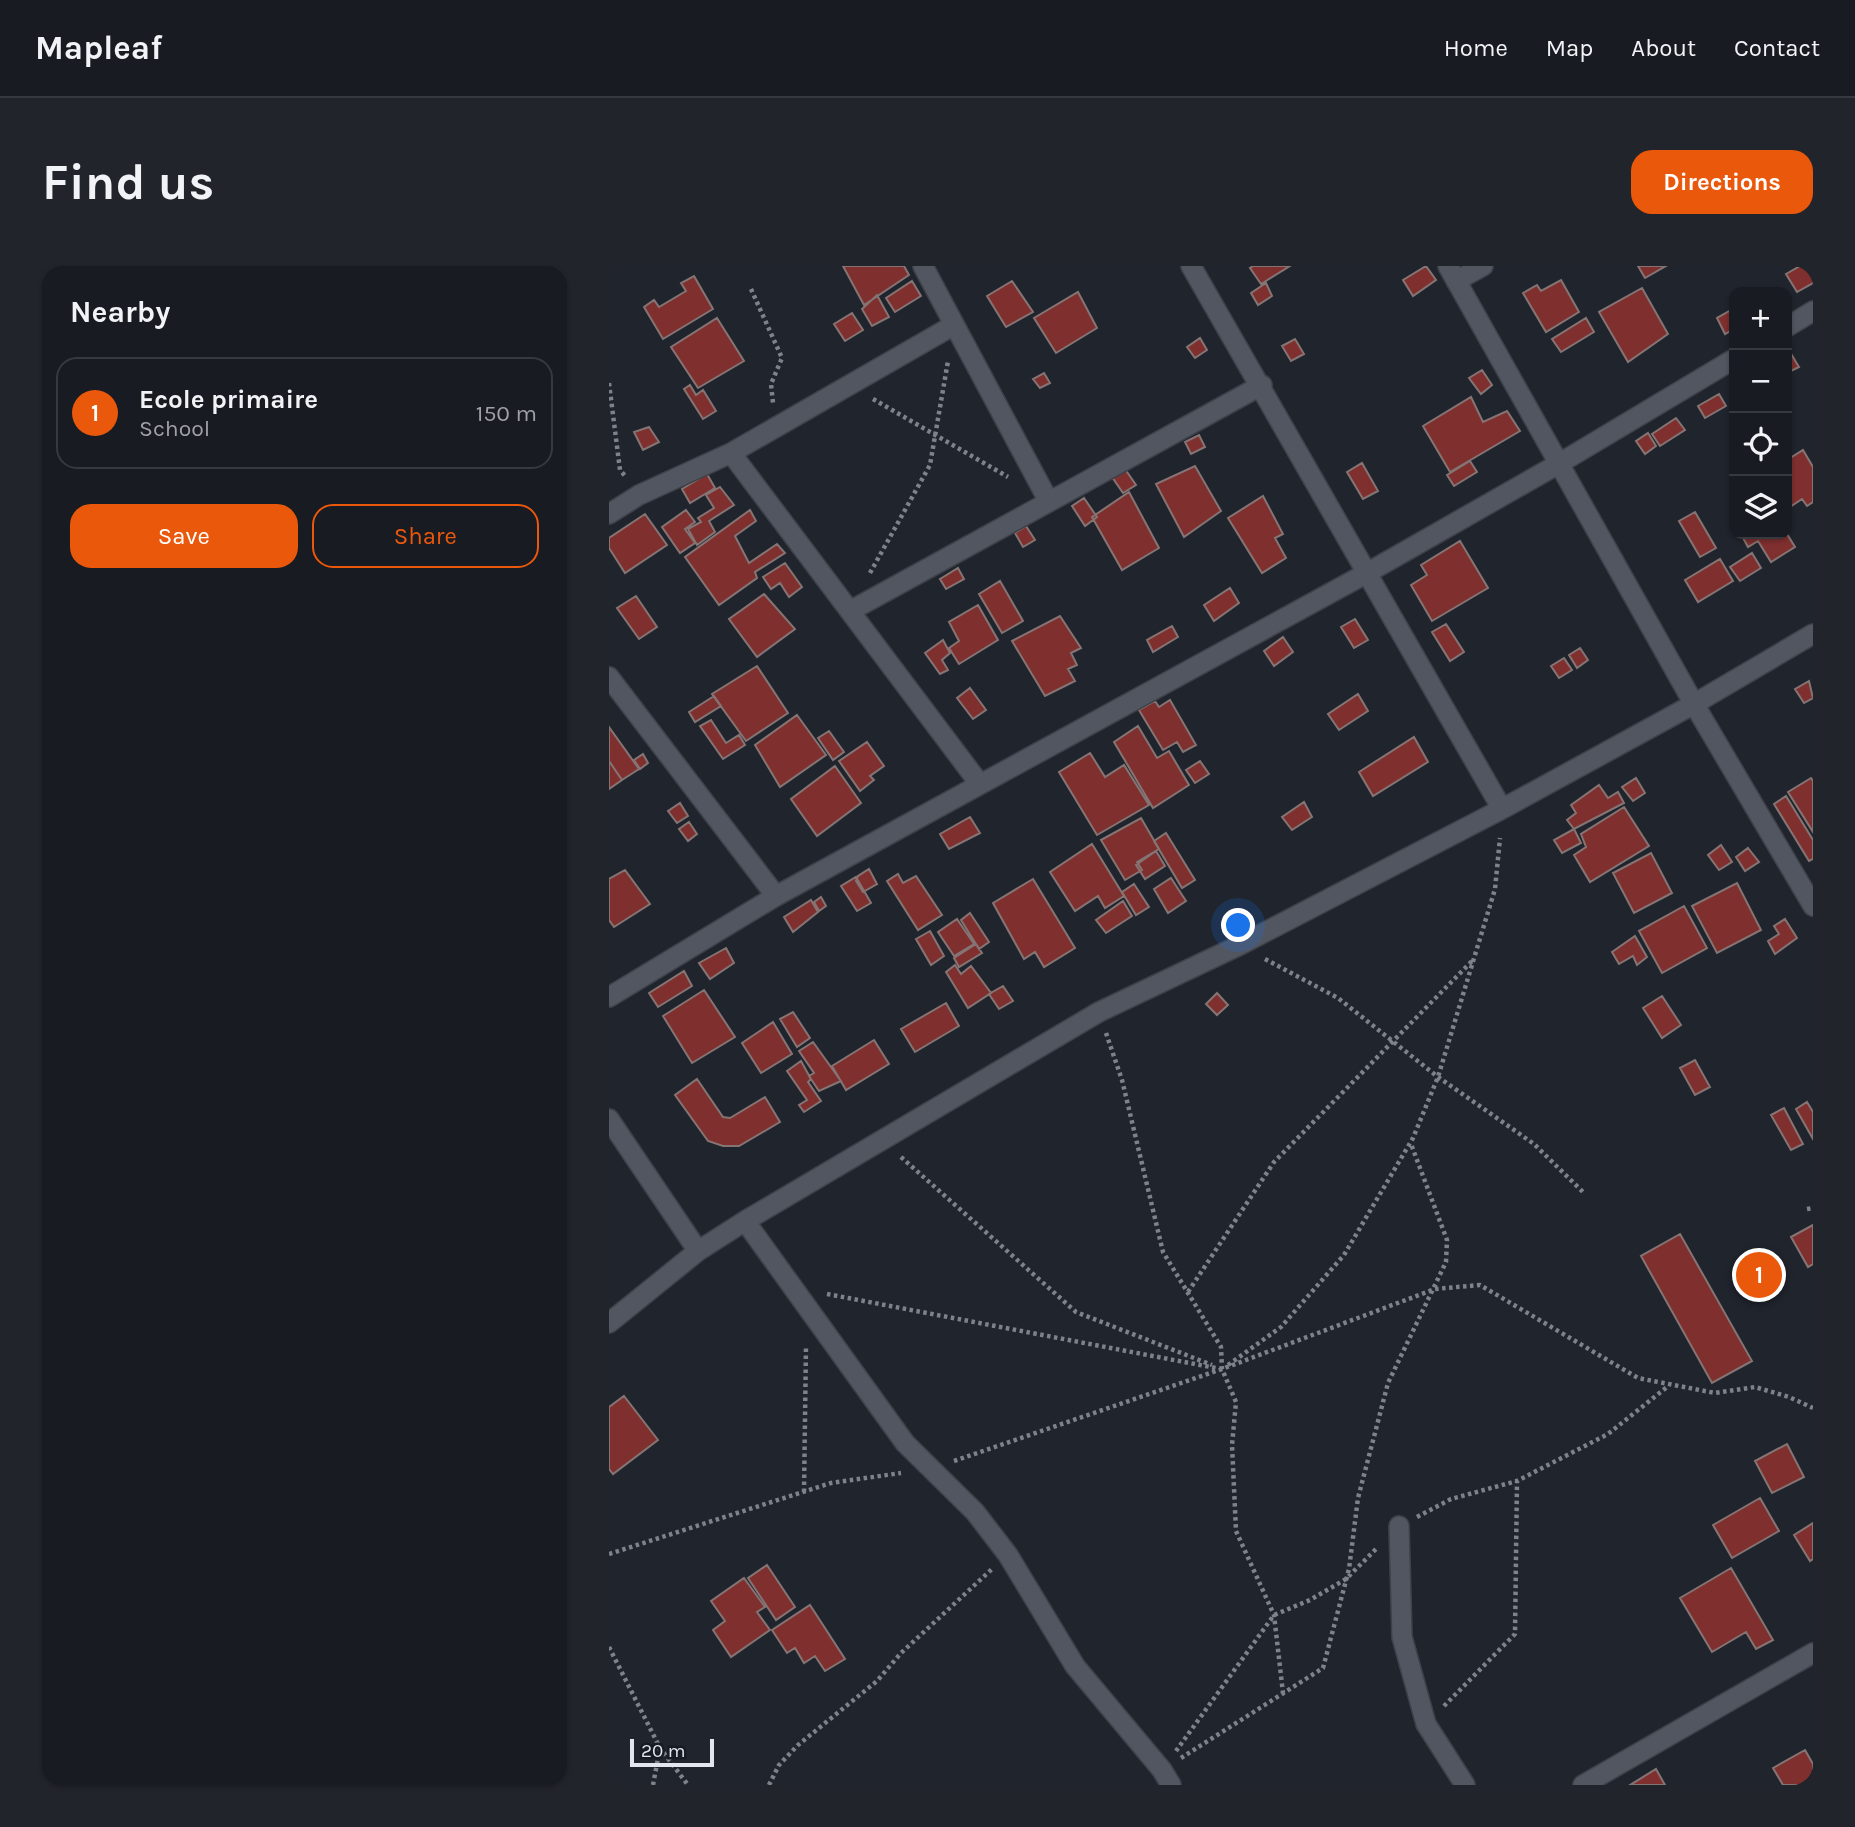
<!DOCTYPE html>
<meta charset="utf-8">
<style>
:root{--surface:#181b22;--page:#21242a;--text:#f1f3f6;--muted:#9fa1a5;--line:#363940;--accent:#ea580c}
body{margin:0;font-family:Karla,sans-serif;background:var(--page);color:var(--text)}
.controls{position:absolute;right:21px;top:21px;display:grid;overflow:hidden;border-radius:14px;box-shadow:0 2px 5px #0004}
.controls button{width:63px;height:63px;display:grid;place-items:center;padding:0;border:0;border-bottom:2px solid var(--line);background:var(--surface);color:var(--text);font:35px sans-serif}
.scale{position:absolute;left:21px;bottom:18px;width:84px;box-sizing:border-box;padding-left:7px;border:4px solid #e3e6ec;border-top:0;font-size:19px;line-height:24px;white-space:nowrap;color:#e3e6ec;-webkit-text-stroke:5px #171b23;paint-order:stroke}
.you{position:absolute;left:630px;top:660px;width:24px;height:24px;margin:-18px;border:5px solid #fff;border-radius:50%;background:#1a73e8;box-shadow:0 0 0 10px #1a73e833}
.badge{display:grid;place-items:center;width:46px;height:46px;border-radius:50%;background:var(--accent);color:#fff;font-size:23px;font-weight:700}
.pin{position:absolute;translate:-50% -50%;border:4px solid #fff;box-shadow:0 2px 7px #0006}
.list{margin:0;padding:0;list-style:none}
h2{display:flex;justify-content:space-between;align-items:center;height:91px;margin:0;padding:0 28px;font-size:30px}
h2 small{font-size:23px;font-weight:400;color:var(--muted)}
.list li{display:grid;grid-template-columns:46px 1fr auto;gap:21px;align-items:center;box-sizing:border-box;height:112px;margin:0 14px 14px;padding:0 14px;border:2px solid var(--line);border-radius:21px}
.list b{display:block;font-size:26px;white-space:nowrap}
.list p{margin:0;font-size:23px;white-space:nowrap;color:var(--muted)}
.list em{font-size:23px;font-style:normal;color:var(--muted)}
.actions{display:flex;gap:14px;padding:21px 28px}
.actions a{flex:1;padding:16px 0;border:2px solid var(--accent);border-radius:21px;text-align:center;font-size:24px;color:var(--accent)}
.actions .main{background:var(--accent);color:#fff}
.icon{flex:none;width:38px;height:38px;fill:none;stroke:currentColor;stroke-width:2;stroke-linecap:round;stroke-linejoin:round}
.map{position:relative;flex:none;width:1204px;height:1519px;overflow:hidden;border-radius:21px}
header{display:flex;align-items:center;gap:42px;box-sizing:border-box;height:98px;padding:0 35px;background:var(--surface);border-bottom:2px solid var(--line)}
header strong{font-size:33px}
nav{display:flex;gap:38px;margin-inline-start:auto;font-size:24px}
.intro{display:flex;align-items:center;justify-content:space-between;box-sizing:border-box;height:168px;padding:0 42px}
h1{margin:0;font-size:49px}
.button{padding:18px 32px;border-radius:21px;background:var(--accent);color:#fff;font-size:24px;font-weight:700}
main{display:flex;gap:42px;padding:0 42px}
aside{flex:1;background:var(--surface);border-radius:21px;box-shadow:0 2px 5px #0004}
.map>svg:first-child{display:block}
.building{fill:#802f2f;stroke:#847574;stroke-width:2}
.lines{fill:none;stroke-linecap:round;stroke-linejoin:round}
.minor-casing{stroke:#3e4149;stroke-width:22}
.path{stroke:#7e8289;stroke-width:4.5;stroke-dasharray:3.5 3.5;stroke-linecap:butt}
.minor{stroke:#525661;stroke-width:19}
</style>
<header>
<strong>Mapleaf</strong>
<nav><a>Home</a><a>Map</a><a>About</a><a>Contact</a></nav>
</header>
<div class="intro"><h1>Find us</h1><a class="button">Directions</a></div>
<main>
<aside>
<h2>Nearby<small></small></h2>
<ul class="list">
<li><span class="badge">1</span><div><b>Ecole primaire</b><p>School</p></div><em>150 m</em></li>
</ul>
<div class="actions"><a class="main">Save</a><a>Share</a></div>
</aside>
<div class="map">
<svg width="1204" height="1519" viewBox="0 0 1204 1519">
<rect width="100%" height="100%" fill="#20242d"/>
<path class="building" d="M 234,0 L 295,0 L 300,9 L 255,39 Z
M 644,0 L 681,0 L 652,18 L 641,2 Z
M 817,0 L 827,14 L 804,30 L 794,14 Z
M 1029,0 L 1057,0 L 1036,12 Z
M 1191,0 L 1204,0 L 1204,17 L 1188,26 L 1177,8 Z
M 85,10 L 104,43 L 54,73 L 35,41 L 45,34 L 50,41 L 77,25 L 72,17 Z
M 952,14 L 970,46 L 937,66 L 914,27 L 928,19 L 932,25 Z
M 303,15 L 312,30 L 286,46 L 277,32 Z
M 403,15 L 424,46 L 397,61 L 378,30 Z
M 657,17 L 663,30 L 649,39 L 642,27 Z
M 1033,22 L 1059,68 L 1019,96 L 990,46 Z
M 469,26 L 488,62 L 447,87 L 425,52 Z
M 268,29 L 280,51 L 263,60 L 253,43 Z
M 1122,44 L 1125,63 L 1116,68 L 1108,52 Z
M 243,47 L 254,64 L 236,75 L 225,58 Z
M 108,52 L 135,95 L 89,122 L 62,81 Z
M 977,52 L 985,66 L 952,86 L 943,73 Z
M 591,72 L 598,84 L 586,92 L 578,81 Z
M 686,73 L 695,88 L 682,95 L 673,80 Z
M 1181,86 L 1190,101 L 1178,107 L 1178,87 Z
M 873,104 L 883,119 L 872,128 L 860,112 Z
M 435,107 L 441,117 L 431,122 L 424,113 Z
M 81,119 L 87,129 L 94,124 L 107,145 L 94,153 L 75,123 Z
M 1110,128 L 1117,140 L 1096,152 L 1089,140 Z
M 862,131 L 874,156 L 898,145 L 911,165 L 841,206 L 814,160 Z
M 1067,152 L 1076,164 L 1051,180 L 1043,168 Z
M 40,161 L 50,176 L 34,184 L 25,166 Z
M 1039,167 L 1047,180 L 1036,188 L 1027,175 Z
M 590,169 L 596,181 L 582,188 L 576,176 Z
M 1194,184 L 1204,201 L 1204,236 L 1198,240 L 1193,233 L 1178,243 L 1178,194 Z
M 861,195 L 868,206 L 845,220 L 838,209 Z
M 753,197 L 769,225 L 754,233 L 738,206 Z
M 586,200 L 612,245 L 575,271 L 547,218 Z
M 516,203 L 527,219 L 514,227 L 503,211 Z
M 98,208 L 106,222 L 81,237 L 73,223 Z
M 111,221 L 125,239 L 100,255 L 106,266 L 88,279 L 79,263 L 92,256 L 89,252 L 105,242 L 97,229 Z
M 520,226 L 550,282 L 513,304 L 483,251 Z
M 654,230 L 674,268 L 666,272 L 677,292 L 653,307 L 619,252 Z
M 475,232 L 488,251 L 476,260 L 463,240 Z
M 77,244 L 86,256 L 76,263 L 86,277 L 71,287 L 53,261 Z
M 141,244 L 147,255 L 126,270 L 140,297 L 168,278 L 176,287 L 146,306 L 148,312 L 110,339 L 76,291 Z
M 1086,246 L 1107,282 L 1091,291 L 1070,255 Z
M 36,248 L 58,279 L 16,307 L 0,282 L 0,272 Z
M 417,260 L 426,274 L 414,281 L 406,267 Z
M 1141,268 L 1178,268 L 1186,281 L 1162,296 L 1149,275 L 1139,281 L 1134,272 Z
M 851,275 L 879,322 L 823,355 L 802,319 L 818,309 L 812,299 Z
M 1143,287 L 1152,302 L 1131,315 L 1121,301 Z
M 1111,293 L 1124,315 L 1089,336 L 1076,314 Z
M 176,297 L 193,321 L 180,331 L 171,317 L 162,323 L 154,311 Z
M 349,302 L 355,313 L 337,323 L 331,313 Z
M 391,315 L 414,355 L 393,367 L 370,328 Z
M 621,322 L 630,337 L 605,355 L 595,339 Z
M 155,328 L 186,363 L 148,391 L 120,353 Z
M 27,330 L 48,361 L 30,373 L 8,342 Z
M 369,339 L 389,374 L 350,398 L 340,382 L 350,375 L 340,356 Z
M 451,350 L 472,382 L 462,387 L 468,399 L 459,403 L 466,415 L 436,430 L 403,375 Z
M 746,353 L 759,374 L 745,382 L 732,361 Z
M 837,358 L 855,386 L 841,395 L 823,366 Z
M 563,360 L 569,371 L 544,386 L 538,374 Z
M 674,371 L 684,386 L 665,400 L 655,385 Z
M 334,374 L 341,387 L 333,394 L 339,404 L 331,408 L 316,387 Z
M 971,382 L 979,394 L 968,402 L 960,389 Z
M 955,392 L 963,404 L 950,412 L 942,400 Z
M 148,400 L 179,447 L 137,475 L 103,428 Z
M 1200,415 L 1204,432 L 1195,437 L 1186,423 Z
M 361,422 L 377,444 L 364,453 L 348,432 Z
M 749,428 L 759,445 L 730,464 L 719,448 Z
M 105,430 L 112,440 L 86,456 L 80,446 Z
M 561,434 L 587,479 L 574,486 L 568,476 L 554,484 L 530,444 L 546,435 L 550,441 Z
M 188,449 L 217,489 L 171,521 L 146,479 Z
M 102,454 L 117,477 L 130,469 L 136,479 L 114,493 L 91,460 Z
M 529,460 L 548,492 L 560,485 L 580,519 L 544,542 L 505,476 Z
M 0,461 L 30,503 L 13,514 L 0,495 Z
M 220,465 L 235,486 L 224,494 L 209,472 Z
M 805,471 L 819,496 L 764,530 L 750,506 Z
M 258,476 L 275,500 L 261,510 L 265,514 L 251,525 L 230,495 Z
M 481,487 L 496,511 L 515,499 L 540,539 L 488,569 L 450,506 Z
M 34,488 L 39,497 L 31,503 L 25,494 Z
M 0,495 L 13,514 L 0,523 Z
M 591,495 L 600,508 L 586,517 L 577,504 Z
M 226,500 L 252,537 L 208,570 L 182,533 Z
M 1027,512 L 1036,527 L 1024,535 L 1013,521 Z
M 1202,512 L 1204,515 L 1204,566 L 1179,526 Z
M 990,519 L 999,532 L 1009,526 L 1015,537 L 965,563 L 958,554 L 967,547 L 962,539 Z
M 1177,530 L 1204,574 L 1204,593 L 1200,595 L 1165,538 Z
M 695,536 L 703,551 L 683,564 L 673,551 Z
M 71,537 L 79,550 L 68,557 L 59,545 Z
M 1015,541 L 1040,580 L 981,616 L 965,589 L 977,581 L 972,568 Z
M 361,551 L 371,567 L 340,583 L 331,568 Z
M 532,552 L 550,583 L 528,596 L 533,604 L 516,614 L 492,574 Z
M 80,556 L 88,568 L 79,575 L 70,563 Z
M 965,563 L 972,577 L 953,587 L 945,574 Z
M 557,567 L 586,614 L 573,622 L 545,575 Z
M 483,578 L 515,630 L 496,642 L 489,630 L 466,645 L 441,606 Z
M 1112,579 L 1123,596 L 1110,604 L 1099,589 Z
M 1139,582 L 1150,596 L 1136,605 L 1127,591 Z
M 547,585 L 556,600 L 536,613 L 527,599 Z
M 1042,587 L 1063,627 L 1025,647 L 1004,607 Z
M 260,603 L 268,618 L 254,626 L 247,615 L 249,610 Z
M 16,604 L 41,638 L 5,661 L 0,654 L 0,613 Z
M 289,608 L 294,617 L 307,610 L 333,649 L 309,664 L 278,615 Z
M 247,611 L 262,637 L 248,645 L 232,620 Z
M 562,612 L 577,635 L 559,647 L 545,623 Z
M 424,613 L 466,682 L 435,701 L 426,686 L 415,693 L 384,637 Z
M 1128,617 L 1152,664 L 1108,687 L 1083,640 Z
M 525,618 L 540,641 L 527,649 L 513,626 Z
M 212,631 L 217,640 L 210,645 L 205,636 Z
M 202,634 L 209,646 L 184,666 L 175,651 Z
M 514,635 L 523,650 L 497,667 L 487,654 Z
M 1075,640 L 1098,682 L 1053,707 L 1030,665 Z
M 361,647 L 380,676 L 370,683 L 352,654 Z
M 348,653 L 365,678 L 345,690 L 329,666 Z
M 1176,653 L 1188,672 L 1166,688 L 1159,675 L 1170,668 L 1165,660 Z
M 321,665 L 335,690 L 322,699 L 307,673 Z
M 1026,670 L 1038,691 L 1028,699 L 1024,690 L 1010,698 L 1003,686 Z
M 367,678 L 373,687 L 350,701 L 345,692 Z
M 117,682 L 125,697 L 101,713 L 90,697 Z
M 346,699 L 352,708 L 362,700 L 382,727 L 359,742 L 337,706 Z
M 75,705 L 83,720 L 49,741 L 40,727 Z
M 394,720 L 404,735 L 390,743 L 380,728 Z
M 95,724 L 126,771 L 83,797 L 54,750 Z
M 608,727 L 619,739 L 608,749 L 597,738 Z
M 1053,730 L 1072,759 L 1053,772 L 1034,742 Z
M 337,737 L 350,760 L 306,786 L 292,763 Z
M 184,746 L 201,772 L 188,781 L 171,753 Z
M 164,756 L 183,788 L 152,807 L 133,777 Z
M 265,774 L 280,798 L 237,824 L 223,800 Z
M 204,776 L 232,815 L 210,825 L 200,810 L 205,807 L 190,785 Z
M 1086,794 L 1101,821 L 1086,829 L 1071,802 Z
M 192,795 L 202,813 L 199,816 L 212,835 L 195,846 L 190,839 L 198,834 L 178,805 Z
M 88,813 L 114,851 L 121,852 L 156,831 L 171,856 L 130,880 L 114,880 L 99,875 L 66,829 Z
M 1198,836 L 1204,846 L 1204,873 L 1187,843 Z
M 1175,842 L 1194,878 L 1182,884 L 1162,849 Z
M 1204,959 L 1204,998 L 1199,1001 L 1182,971 Z
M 1071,968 L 1143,1095 L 1103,1117 L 1032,990 Z
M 15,1130 L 49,1174 L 4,1208 L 0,1203 L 0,1141 Z
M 1178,1178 L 1195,1211 L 1163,1227 L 1146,1195 Z
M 1151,1232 L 1170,1265 L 1123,1292 L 1104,1259 Z
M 1204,1257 L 1204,1293 L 1201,1295 L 1185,1269 Z
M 158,1299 L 186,1341 L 167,1354 L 139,1312 Z
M 1122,1302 L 1164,1374 L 1147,1383 L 1137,1366 L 1103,1386 L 1071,1332 Z
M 135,1312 L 156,1341 L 148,1346 L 161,1364 L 122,1391 L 104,1364 L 116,1355 L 102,1335 Z
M 201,1339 L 236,1393 L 216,1405 L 206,1390 L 195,1397 L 186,1382 L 178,1387 L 163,1364 Z
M 1196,1484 L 1204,1498 L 1204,1512 L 1192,1519 L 1174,1519 L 1164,1502 Z
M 1047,1503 L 1056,1519 L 1021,1519 Z"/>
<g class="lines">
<defs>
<path id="minor" d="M 314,0 L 439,234
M 582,0 L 893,543
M 839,0 L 1085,438 L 1204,640
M 847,15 L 874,0
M 1178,61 L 1204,45
M 122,187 L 370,517
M 0,248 L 30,229 L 122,187 L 345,59
M 241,345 L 653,119
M 0,411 L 167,630
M 0,731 L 167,630 L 758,307 L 951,197 L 1125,93
M 0,853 L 89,985
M 136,955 L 296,1177 L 366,1246 L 399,1289 L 466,1400 L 553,1504 L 562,1519
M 0,1057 L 89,985 L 136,955 L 490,746 L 631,679 L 893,543 L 1085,438 L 1204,368
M 790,1260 L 793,1371 L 817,1458 L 856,1519
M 974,1519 L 1204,1387"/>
</defs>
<use href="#minor" class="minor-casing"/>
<path class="path" d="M 142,23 L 173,92 L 162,118 L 164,137
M 0,117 L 11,204 L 17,211
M 264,133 L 399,211
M 261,307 L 321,199 L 339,95
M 656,693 L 729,732 L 829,811 L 925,878 L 976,928
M 497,767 L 513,814 L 554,986 L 612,1081 L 613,1103 L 627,1136 L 623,1179 L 627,1265 L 665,1349 L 674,1427
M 292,891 L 467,1046 L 603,1099
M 1198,943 L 1204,942
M 579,1026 L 665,896 L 863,695
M 218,1028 L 612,1103
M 619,1099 L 672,1061 L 735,989 L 804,872 L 829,811 L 886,623 L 891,572
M 345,1195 L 613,1103 L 826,1023 L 871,1019 L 1029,1112 L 1106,1127 L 1146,1121 L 1180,1131 L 1204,1142
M 195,1226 L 197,1080
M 808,1251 L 842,1233 L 908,1215 L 999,1168 L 1058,1121
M 0,1288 L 222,1217 L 292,1207
M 0,1381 L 51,1482 L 79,1519
M 835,1440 L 906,1368 L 908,1215
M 567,1485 L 665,1349 L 701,1334 L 737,1313 L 768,1282
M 572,1492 L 714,1402 L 740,1303 L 749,1232 L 779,1117 L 837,996 L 838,974 L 802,878
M 44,1519 L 51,1482
M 160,1519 L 170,1499 L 189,1479 L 268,1415 L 292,1387 L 383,1303"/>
<use href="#minor" class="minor"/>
</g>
</svg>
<div class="controls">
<button>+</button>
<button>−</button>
<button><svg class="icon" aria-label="locate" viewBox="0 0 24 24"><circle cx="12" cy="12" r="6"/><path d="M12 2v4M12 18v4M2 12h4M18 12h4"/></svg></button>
<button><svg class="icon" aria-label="layers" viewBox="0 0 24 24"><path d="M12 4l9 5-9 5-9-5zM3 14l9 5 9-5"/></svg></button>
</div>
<div class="scale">20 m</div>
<div class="you"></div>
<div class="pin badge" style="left:1150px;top:1009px">1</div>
</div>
</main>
